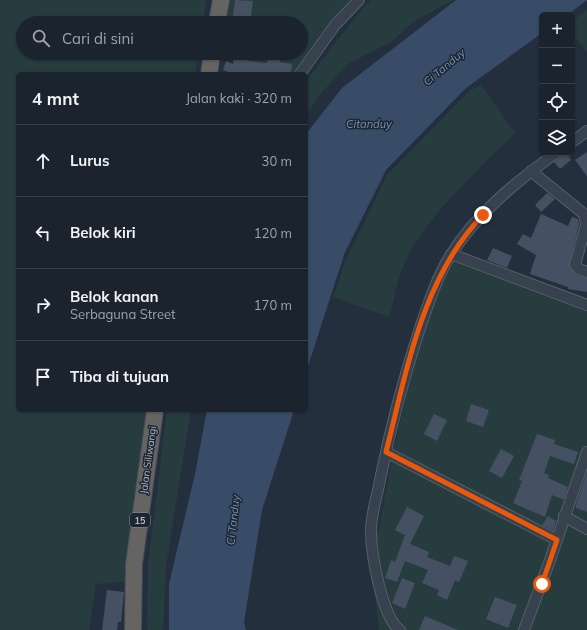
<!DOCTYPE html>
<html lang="id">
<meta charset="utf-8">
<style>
:root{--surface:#1b232e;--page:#282f3a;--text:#f1f3f6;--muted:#a0a4aa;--line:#39404a}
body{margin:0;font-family:Mulish,sans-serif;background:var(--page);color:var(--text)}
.controls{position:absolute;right:12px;top:12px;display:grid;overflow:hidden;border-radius:6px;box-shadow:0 1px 3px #0004}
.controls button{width:36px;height:36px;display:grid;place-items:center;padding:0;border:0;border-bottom:1px solid var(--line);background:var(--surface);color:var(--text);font:20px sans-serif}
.stop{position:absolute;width:12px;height:12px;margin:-9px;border:3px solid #ea580c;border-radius:50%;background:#fff}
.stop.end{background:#ea580c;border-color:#fff;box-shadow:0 1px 4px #0008}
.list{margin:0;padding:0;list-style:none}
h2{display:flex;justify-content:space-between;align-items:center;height:52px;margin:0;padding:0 16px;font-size:17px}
h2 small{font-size:13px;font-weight:400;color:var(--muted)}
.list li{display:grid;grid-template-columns:26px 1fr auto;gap:12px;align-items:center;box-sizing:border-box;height:72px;padding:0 16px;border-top:1px solid var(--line)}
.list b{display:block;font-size:15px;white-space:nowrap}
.list p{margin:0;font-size:13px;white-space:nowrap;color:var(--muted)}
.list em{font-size:13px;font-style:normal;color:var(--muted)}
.icon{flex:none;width:22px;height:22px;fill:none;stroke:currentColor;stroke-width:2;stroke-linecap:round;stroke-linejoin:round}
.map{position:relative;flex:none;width:587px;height:630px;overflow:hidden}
.search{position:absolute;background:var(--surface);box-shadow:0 1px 3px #0004;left:16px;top:16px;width:292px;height:44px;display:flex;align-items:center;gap:10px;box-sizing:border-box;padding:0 14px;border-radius:22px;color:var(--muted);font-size:15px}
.panel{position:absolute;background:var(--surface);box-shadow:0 1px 3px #0004;left:16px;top:72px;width:292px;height:340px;border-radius:6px}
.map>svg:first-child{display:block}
.green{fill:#263c3f}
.water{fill:#394c67}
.building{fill:#455162}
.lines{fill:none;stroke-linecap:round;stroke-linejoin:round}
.minor-casing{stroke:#565f6c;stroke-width:12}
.trunk-casing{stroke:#434c59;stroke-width:18}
.minor{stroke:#38414e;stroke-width:10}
.trunk{stroke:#656462;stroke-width:16}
.route{stroke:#ea580c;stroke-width:5}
.labels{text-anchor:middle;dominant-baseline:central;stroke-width:3;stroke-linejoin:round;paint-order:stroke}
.shield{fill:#1d2633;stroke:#878f9c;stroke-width:1}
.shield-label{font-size:9px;font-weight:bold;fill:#b4bcc9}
.street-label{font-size:10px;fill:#b4bcc9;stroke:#1d2633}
.water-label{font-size:11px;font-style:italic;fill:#7c92b1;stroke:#1d2633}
</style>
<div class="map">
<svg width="587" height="630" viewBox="0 0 587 630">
<rect width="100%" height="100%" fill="#242f3e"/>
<path class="green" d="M 0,0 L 206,0 L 203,23 L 23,23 L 23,53 L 198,53 L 195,74 L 18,74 L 18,410 L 149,410 L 126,581 L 96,584 L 89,630 L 0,630 Z
M 229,0 L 350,0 L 329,22 L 293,74 L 264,74 L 221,56 L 222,53 L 301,53 L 301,23 L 226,23 Z
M 371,0 L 454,0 L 416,20 L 391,42 L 348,64 L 324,90 L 306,115 L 306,81 L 362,9 Z
M 587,10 L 587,52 L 572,33 L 572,21 Z
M 481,85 L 515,133 C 480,168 420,222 403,267 C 396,283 394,301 389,317 L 333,297 L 345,262 L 387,175 L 469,91 Z
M 456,257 L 587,307 L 587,630 L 379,630 L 369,547 L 378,533 L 392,458 L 411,374 L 436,290 Z
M 167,410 L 191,410 L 166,566 L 163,630 L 147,630 L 148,565 Z"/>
<path class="water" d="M 456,0 L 587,0 L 567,15 L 542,15 L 542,33 L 466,88 L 386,170 L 345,252 L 306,372 L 306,134 L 342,88 Z
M 207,410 L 294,410 L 262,510 L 244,622 L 246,630 L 169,630 L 169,584 L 195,474 Z"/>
<path class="building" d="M 235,0 L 253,1 L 250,23 L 232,23 Z
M 235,53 L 249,53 L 248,61 L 267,63 L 269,53 L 281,53 L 280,62 L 292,64 L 291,74 L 233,74 L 223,70 L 226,61 L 233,64 Z
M 587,152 L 587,176 L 575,160 Z
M 566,153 L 571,160 L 560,169 L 554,162 Z
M 547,193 L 555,199 L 541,212 L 535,205 Z
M 541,214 L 568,226 L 572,217 L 578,219 L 579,225 L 569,266 L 575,274 L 587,278 L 587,292 L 568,289 L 568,287 L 530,274 L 536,255 L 517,244 L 523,234 L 531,238 Z
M 493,248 L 512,256 L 507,268 L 487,260 Z
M 471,404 L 489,410 L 483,427 L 466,421 Z
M 434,414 L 447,420 L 437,441 L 424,434 Z
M 537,434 L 555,440 L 554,444 L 578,452 L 574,464 L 550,456 L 544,473 L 549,475 L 548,478 L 568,487 L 564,500 L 552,495 L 545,517 L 513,503 L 522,481 L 519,480 Z
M 501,449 L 514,456 L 502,478 L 489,471 Z
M 587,472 L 587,512 L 576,508 L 576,505 Z
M 407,507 L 424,516 L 410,544 L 429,552 L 427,557 L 450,566 L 454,556 L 468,561 L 459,582 L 455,580 L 447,600 L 437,595 L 439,590 L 422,583 L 428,570 L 405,561 L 397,582 L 385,578 L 391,560 L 395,562 L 405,535 L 395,530 Z
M 548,516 L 556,521 L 553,531 L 542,525 Z
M 402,578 L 415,583 L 405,609 L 392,603 Z
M 107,590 L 124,592 L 121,622 L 118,622 L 117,630 L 102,630 Z
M 495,597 L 517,605 L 508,628 L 486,619 Z
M 425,616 L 458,630 L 419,630 Z"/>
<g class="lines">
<defs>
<path id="minor" d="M 300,74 L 335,25 L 359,0
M 572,142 L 587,131
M 531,171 L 584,214 L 586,225 L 575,265 L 579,269 L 587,272
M 451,254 L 587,305
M 386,452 L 557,540
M 564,516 L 587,529
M 400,630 C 382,618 371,553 371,531 C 371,514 377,497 380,480 C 390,430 403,380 419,331 C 428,305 436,279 450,256 C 476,214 517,181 556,153
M 524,630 L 549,563 L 587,452"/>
<path id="trunk" d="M 217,23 L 221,0
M 209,74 L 212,53
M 133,630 L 134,564 L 155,410"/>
</defs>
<use href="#minor" class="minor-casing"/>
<use href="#trunk" class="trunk-casing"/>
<use href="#minor" class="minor"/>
<use href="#trunk" class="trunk"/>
</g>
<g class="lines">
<path class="route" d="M 483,215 C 422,278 407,370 386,452 L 557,540 L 542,584"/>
</g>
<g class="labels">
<rect class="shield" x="130" y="513" width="20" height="14" rx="3"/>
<g class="shield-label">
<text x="140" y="520">15</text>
</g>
<g class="street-label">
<text transform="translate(148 460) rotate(-82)">Jalan Siliwangi</text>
</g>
<g class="water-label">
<text transform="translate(444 67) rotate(-40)">Ci Tanduy</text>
<text x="369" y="124">Citanduy</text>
<text transform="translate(233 520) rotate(-84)">Ci Tanduy</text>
</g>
</g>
</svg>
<div class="controls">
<button>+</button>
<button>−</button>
<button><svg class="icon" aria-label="locate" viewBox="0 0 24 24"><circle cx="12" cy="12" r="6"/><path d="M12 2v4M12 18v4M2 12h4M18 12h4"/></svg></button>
<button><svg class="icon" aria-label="layers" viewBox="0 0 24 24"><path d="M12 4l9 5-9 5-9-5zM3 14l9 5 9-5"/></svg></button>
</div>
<div class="stop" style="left:542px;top:584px"></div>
<div class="stop end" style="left:483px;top:215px"></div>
<div class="search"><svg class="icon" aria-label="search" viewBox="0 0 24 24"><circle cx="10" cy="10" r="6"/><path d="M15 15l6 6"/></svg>Cari di sini</div>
<section class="panel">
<h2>4 mnt<small>Jalan kaki · 320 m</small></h2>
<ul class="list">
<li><svg class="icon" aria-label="ahead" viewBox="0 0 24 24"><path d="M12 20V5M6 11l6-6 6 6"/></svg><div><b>Lurus</b></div><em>30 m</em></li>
<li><svg class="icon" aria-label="left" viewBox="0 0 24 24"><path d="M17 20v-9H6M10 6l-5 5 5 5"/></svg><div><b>Belok kiri</b></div><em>120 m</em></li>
<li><svg class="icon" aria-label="right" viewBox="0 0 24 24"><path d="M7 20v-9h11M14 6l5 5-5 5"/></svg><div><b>Belok kanan</b><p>Serbaguna Street</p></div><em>170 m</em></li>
<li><svg class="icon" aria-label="arrive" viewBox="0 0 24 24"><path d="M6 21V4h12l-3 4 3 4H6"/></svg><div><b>Tiba di tujuan</b></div></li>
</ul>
</section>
</div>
